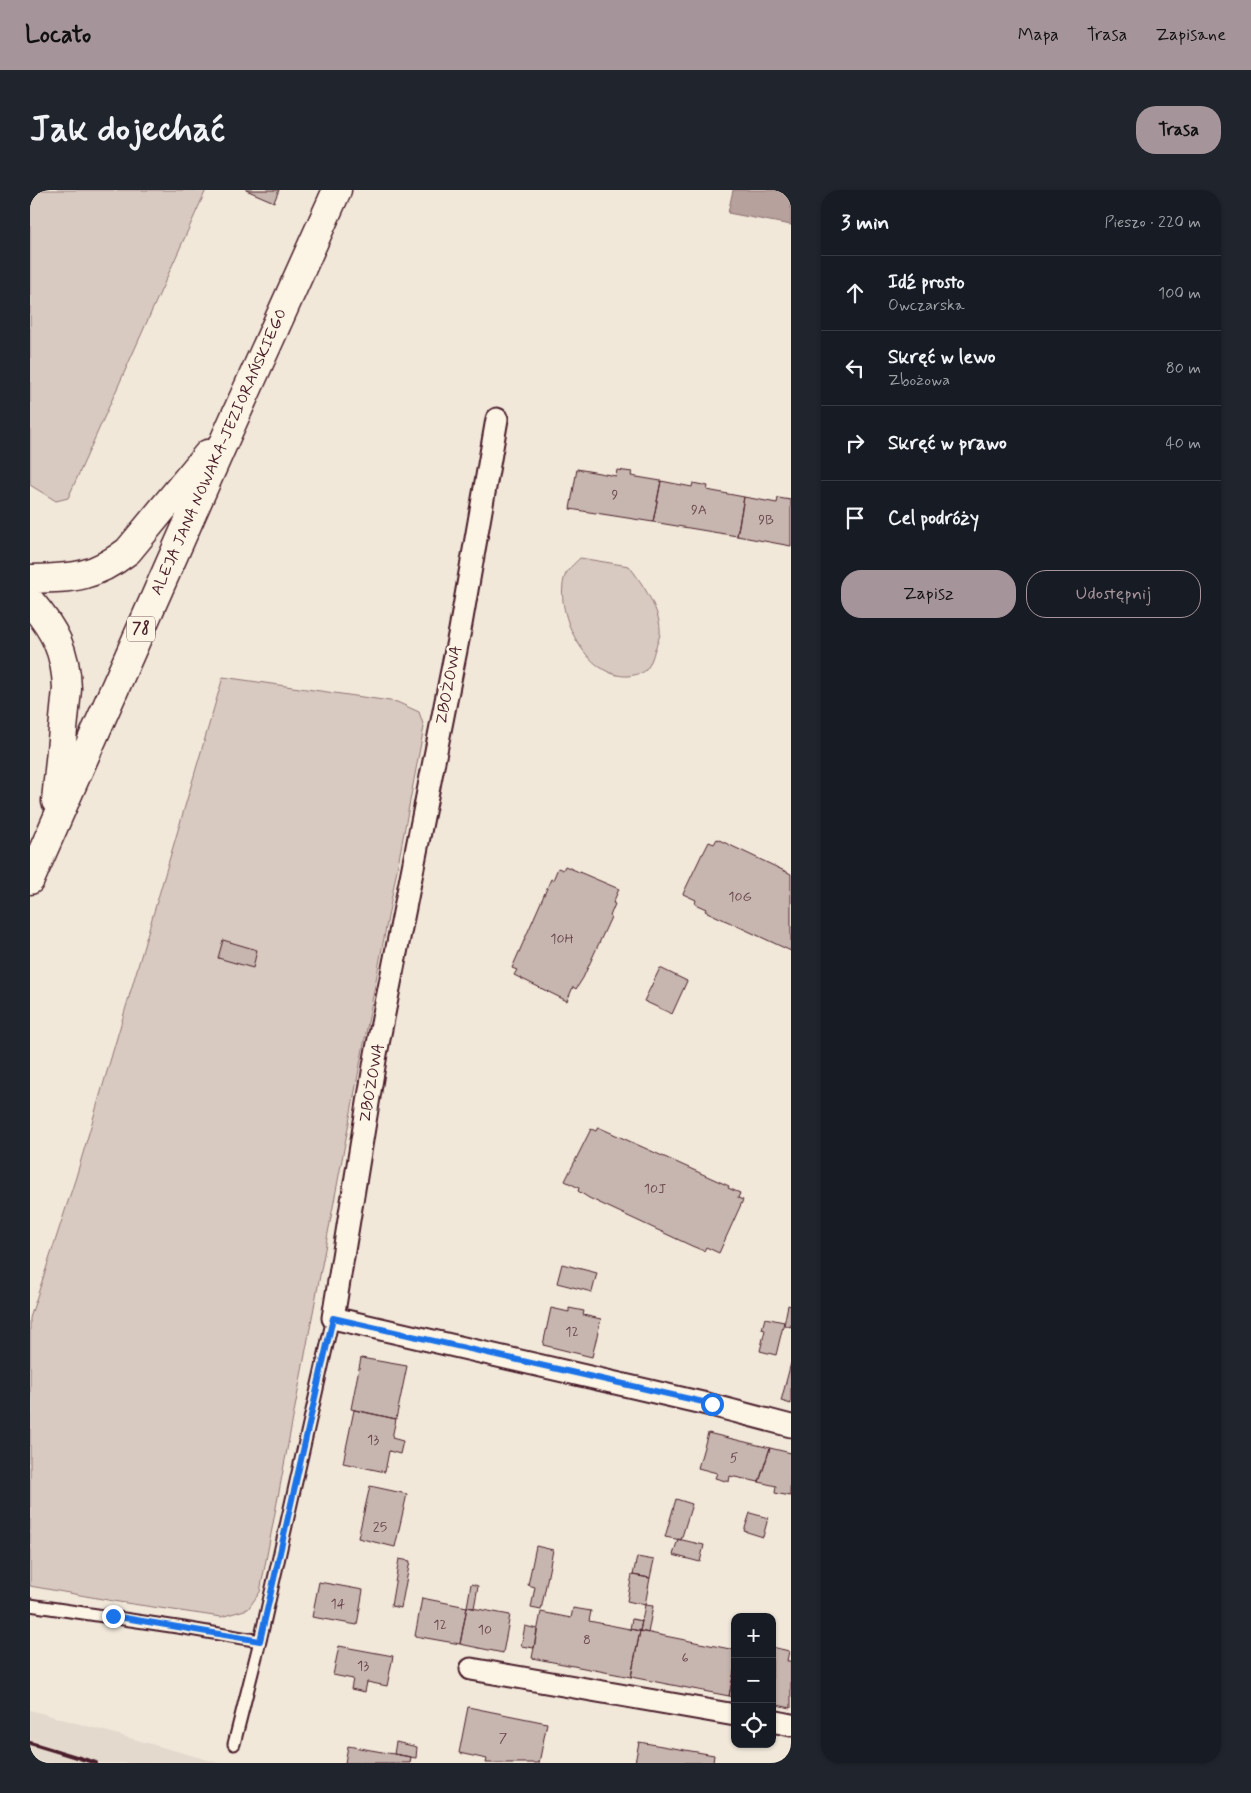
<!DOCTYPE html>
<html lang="pl">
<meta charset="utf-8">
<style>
:root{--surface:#171b24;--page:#20242c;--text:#f1f3f6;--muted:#9ea1a6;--line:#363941;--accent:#a6949b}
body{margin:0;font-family:Mynerve,sans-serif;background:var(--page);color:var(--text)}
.controls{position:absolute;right:15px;bottom:15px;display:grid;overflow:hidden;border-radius:10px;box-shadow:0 1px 4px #0004}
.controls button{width:45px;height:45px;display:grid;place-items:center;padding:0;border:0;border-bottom:1px solid var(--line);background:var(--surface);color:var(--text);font:25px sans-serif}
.stop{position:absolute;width:15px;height:15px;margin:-11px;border:4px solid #1a73e8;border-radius:50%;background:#fff}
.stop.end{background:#1a73e8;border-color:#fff;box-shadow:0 1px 5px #0008}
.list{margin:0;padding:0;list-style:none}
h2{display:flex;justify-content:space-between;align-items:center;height:65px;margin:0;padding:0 20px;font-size:21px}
h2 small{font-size:16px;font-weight:400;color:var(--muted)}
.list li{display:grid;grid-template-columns:32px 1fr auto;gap:15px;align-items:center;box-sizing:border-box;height:75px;padding:0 20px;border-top:1px solid var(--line)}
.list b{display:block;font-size:19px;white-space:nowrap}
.list p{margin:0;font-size:16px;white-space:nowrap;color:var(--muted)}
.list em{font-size:16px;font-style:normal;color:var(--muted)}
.actions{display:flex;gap:10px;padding:15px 20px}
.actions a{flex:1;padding:11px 0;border:1px solid var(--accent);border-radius:20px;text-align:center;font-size:18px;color:var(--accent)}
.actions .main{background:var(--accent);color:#111}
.icon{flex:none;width:28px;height:28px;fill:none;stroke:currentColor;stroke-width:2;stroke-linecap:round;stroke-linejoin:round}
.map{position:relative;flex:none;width:761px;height:1573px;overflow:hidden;border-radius:20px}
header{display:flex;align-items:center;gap:30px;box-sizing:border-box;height:70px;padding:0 25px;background:var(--accent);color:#111}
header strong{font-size:24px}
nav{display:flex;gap:28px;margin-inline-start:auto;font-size:18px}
.intro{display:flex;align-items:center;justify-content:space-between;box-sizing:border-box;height:120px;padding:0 30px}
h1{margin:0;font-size:35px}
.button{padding:12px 22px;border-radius:20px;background:var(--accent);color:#111;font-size:18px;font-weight:700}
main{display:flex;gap:30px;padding:0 30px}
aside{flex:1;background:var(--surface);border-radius:20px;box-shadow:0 1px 4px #0004}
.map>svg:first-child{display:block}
.built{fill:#e4d9cd}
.green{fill:#d8cac0;stroke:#917476}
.water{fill:#b6a19c;stroke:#8b6d6f}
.building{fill:#c7b6af;stroke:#4a1f2b}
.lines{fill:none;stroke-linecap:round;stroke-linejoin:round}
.service-casing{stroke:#4a1f2b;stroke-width:15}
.minor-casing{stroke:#4a1f2b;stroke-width:25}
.primary-casing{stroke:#4a1f2b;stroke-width:31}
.service{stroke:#fcf5e5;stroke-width:11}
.minor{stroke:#fcf5e5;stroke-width:21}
.primary{stroke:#fcf5e5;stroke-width:28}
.rail{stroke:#4a1f2b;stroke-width:4}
.route{stroke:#1a73e8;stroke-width:6}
.labels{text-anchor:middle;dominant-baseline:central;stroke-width:5;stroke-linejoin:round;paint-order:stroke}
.number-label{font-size:14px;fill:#69454c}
.shield{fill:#fcf5e5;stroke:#7f5f63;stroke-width:1}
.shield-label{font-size:15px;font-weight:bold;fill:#4a1f2b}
.street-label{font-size:16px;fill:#4a1f2b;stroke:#fcf5e5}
</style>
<header>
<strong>Locato</strong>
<nav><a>Mapa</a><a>Trasa</a><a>Zapisane</a></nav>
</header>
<div class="intro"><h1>Jak dojechać</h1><a class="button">Trasa</a></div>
<main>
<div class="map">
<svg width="761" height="1573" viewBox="0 0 761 1573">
<rect width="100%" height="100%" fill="#f1e8da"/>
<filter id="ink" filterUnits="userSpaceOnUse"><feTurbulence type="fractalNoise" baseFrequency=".02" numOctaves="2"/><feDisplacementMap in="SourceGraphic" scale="10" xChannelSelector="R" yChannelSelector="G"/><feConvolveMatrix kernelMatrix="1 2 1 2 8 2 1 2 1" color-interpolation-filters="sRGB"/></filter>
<g filter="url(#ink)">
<path class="built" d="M 0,1520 L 189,1573 L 0,1573 Z"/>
<path class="green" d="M 0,0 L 176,0 L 38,308 L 26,311 L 0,295 Z
M 550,368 L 599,376 C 612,393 632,422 630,444 C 629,449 627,454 625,459 C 623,466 621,474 616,480 C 612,484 604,485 598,486 C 557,488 525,425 534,389 C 536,380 544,374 550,368 Z
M 193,487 L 367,512 L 389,522 L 394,537 L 230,1402 L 218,1419 L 191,1427 L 89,1412 L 0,1396 L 0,1128 L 46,987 Z"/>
<path class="water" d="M 703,0 L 761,0 L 761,35 L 698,23 Z"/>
<path class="building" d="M 216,0 L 249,0 L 244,12 Z
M 547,279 L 586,286 L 587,280 L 602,282 L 601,286 L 631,291 L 623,332 L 540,319 Z
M 631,291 L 662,297 L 663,293 L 678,296 L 677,300 L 714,307 L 707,346 L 623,332 Z
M 714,307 L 747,313 L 748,308 L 761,310 L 761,356 L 707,346 Z
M 687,649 L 761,684 L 761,761 L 675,721 L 676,719 L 665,714 L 666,710 L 653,704 L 672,664 L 673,664 L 679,652 L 684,654 Z
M 535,676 L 589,699 L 583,713 L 585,714 L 580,726 L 581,727 L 553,788 L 546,799 L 543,797 L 537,811 L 484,785 L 487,780 L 482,778 L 521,689 L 523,690 L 528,678 L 533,680 Z
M 193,750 L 227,760 L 223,778 L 188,768 Z
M 630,778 L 657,791 L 642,824 L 614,811 Z
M 568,937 L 699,996 L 698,998 L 710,1003 L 708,1008 L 713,1010 L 689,1063 L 676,1057 L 674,1061 L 662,1056 L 559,1008 L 548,1001 L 549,998 L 535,991 L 561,939 L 566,941 Z
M 532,1074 L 567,1083 L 562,1102 L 527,1093 Z
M 758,1115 L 761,1116 L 761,1137 L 754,1135 Z
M 521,1118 L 539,1122 L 539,1118 L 554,1121 L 553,1125 L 571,1129 L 562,1167 L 513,1155 Z
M 735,1128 L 754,1132 L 746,1165 L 730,1161 L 735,1140 L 732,1139 Z
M 331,1168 L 377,1176 L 366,1229 L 321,1219 Z
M 761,1173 L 761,1214 L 751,1211 Z
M 324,1220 L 366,1229 L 362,1248 L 373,1251 L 370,1264 L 359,1261 L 355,1282 L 313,1273 Z
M 678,1243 L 740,1258 L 729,1292 L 700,1286 L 699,1292 L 685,1288 L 687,1283 L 668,1278 Z
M 740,1258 L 761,1263 L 760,1306 L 745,1303 L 746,1296 L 729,1292 Z
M 340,1296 L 377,1304 L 365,1357 L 328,1348 Z
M 646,1309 L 662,1314 L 651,1350 L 635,1347 Z
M 720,1323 L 738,1328 L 733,1347 L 714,1341 Z
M 648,1349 L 674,1355 L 670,1372 L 643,1365 Z
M 506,1356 L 523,1360 L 511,1420 L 501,1418 L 505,1397 L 498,1395 Z
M 607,1367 L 624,1370 L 620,1388 L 603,1385 Z
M 369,1369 L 380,1371 L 371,1418 L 361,1416 Z
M 602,1385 L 620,1388 L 615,1415 L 597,1411 Z
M 289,1392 L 333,1400 L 327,1435 L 282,1427 Z
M 441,1394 L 448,1396 L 444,1418 L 437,1417 Z
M 392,1408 L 437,1417 L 430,1454 L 385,1446 Z
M 615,1415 L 623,1416 L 618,1443 L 610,1441 Z
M 437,1417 L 480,1425 L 473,1463 L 430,1454 Z
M 543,1418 L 561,1421 L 559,1431 L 610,1441 L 601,1487 L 502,1468 L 511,1422 L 541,1428 Z
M 602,1429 L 612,1431 L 610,1441 L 600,1439 Z
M 495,1436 L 507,1439 L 504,1458 L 491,1456 Z
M 610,1441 L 705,1460 L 705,1477 L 699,1506 L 601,1487 Z
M 309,1456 L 363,1466 L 357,1496 L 337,1492 L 335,1502 L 321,1499 L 323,1489 L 303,1485 Z
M 742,1457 L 759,1461 L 757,1471 L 761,1471 L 761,1518 L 742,1514 Z
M 705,1477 L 705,1507 L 699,1506 Z
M 438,1517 L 517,1533 L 509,1573 L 456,1573 L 457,1569 L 429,1563 Z
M 366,1552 L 387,1557 L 386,1568 L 364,1564 Z
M 609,1552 L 684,1565 L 683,1573 L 605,1573 Z
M 318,1556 L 381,1567 L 380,1573 L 315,1573 Z"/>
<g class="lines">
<defs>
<path id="service" d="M 0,1415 L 154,1438 L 230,1451
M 204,1554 L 230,1451 L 303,1128"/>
<path id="minor" d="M 467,229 L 430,440 L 346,864 L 303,1128 L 681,1215 L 761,1236
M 441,1479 L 705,1525
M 742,1531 L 761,1535"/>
<path id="primary" d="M 0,389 C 43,388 63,388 98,361 L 178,264
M 0,411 C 24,439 36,461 37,499 L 26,611
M 0,690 L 199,240 L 307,0"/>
</defs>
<use href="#service" class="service-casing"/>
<use href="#minor" class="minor-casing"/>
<use href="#primary" class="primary-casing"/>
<use href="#service" class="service"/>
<use href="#minor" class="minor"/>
<use href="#primary" class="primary"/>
<path class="rail" d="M 0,1553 L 66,1573"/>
</g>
</g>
<g class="lines" filter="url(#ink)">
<path class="route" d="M 83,1426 L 230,1451 L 303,1128 L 682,1214"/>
</g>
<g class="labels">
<g class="number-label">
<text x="585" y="305">9</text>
<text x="669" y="320">9A</text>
<text x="736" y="330">9B</text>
<text x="710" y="707">10G</text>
<text x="532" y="749">10H</text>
<text x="625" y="999">10J</text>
<text x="542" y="1142">12</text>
<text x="343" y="1250">13</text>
<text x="704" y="1268">5</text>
<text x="350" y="1337">25</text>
<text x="308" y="1414">14</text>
<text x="410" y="1435">12</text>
<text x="455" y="1440">10</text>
<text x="557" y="1450">8</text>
<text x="655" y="1468">6</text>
<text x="333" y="1476">13</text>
<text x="473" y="1548">7</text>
</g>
<rect class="shield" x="97" y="426.5" width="28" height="25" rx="4"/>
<g class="shield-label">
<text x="111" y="439">78</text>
</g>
<g class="street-label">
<text transform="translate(189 262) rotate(-66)">ALEJA JANA NOWAKA-JEZIORAŃSKIEGO</text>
<text transform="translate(419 495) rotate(-79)">ZBOŻOWA</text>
<text transform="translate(342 893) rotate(-80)">ZBOŻOWA</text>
</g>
</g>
</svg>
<div class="controls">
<button>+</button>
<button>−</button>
<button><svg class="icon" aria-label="locate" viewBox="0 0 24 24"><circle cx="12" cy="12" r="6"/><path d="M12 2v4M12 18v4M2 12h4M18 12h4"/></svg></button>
</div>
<div class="stop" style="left:682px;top:1214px"></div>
<div class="stop end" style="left:83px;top:1426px"></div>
</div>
<aside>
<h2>3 min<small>Pieszo · 220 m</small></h2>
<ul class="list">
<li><svg class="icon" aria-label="ahead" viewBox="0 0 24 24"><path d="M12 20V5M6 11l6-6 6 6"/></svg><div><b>Idź prosto</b><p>Owczarska</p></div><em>100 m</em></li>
<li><svg class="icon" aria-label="left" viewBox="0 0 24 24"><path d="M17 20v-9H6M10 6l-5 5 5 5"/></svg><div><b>Skręć w lewo</b><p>Zbożowa</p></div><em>80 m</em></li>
<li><svg class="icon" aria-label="right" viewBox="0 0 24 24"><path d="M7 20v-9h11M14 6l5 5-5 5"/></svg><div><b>Skręć w prawo</b></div><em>40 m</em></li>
<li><svg class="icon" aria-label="arrive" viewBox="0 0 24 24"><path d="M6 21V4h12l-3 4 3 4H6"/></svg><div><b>Cel podróży</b></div></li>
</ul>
<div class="actions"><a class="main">Zapisz</a><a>Udostępnij</a></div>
</aside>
</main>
